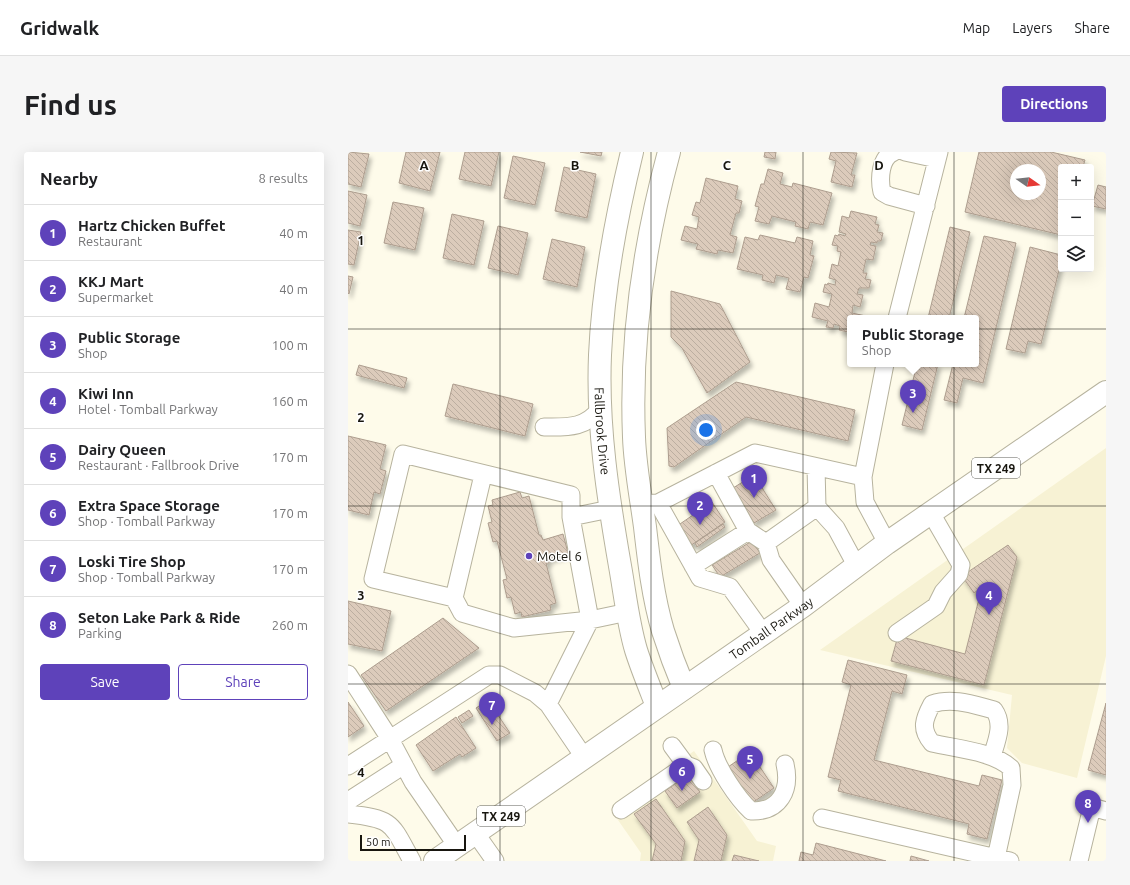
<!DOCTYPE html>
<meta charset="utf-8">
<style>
:root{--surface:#fff;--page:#f6f6f6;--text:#202124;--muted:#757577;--line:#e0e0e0;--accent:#5e42ba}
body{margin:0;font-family:Ubuntu,sans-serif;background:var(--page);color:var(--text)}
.controls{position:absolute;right:12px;top:12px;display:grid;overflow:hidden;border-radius:4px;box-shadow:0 4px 16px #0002}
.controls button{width:36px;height:36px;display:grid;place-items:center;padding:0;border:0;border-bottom:1px solid var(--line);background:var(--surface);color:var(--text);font:20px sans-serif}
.compass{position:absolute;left:662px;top:12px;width:36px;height:36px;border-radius:50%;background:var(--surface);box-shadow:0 4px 16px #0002;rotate:104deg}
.scale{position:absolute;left:12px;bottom:10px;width:106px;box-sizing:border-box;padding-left:4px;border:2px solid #18160f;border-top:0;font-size:11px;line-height:14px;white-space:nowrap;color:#18160f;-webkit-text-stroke:3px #fff;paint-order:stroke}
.you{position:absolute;left:358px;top:278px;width:14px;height:14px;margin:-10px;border:3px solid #fff;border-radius:50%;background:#1a73e8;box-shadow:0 0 0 6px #1a73e833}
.badge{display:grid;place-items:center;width:26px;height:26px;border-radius:50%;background:var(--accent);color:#fff;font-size:13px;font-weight:700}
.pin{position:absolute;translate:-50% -33px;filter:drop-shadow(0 1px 2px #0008)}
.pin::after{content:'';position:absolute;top:21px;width:14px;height:12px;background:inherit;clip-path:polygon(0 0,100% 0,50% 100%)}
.popup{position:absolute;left:499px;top:163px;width:132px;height:52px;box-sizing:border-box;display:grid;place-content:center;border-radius:4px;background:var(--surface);filter:drop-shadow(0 1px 3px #0005);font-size:13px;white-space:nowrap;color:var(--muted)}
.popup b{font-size:15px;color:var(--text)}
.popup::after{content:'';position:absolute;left:50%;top:100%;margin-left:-8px;border:8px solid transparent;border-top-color:var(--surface)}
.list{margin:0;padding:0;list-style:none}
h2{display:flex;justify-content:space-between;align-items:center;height:52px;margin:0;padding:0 16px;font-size:17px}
h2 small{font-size:13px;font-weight:400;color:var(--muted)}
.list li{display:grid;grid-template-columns:26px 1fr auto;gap:12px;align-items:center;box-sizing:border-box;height:56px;padding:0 16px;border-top:1px solid var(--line)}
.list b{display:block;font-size:15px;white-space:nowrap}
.list p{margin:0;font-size:13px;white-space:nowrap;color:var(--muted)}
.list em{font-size:13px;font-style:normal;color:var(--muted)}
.actions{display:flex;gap:8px;padding:12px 16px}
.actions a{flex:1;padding:9px 0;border:1px solid var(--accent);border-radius:4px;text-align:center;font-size:14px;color:var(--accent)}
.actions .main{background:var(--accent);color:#fff}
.icon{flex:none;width:22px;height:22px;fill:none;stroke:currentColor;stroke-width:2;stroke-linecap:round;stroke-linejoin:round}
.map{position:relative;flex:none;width:758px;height:709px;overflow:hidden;border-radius:4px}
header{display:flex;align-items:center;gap:24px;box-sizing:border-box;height:56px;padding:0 20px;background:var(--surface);border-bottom:1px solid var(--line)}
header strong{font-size:19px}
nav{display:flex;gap:22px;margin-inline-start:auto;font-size:14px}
.intro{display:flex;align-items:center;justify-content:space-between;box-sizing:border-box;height:96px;padding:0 24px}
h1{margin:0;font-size:28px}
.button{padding:10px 18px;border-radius:4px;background:var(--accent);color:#fff;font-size:14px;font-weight:700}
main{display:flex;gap:24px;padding:0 24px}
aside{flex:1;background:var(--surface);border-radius:4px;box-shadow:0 4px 16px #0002}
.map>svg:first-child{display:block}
.built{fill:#f7f2d4}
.building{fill:url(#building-back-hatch);stroke:#ad9d8e;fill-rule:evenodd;filter:url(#shadow)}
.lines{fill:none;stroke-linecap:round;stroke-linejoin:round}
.minor-casing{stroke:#b7b39e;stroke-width:19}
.major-casing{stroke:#b7b39e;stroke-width:24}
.minor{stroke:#fff;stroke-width:17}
.major{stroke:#fff;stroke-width:22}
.grid{fill:none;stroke:#18160f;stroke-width:1;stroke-opacity:0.55}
.poi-dot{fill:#5e42ba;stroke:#fff;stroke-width:1.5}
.labels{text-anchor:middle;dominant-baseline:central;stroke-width:3;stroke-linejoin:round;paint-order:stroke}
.shield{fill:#fff;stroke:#5d5c57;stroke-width:1}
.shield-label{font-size:12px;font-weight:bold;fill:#18160f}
.street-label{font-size:13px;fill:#18160f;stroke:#fff}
.poi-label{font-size:13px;fill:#18160f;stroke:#fff;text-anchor:start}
.grid-label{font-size:13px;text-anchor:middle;font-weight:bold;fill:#18160f;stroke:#fff;stroke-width:3;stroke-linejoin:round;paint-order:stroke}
</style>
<header>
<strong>Gridwalk</strong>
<nav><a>Map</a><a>Layers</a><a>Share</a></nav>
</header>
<div class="intro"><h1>Find us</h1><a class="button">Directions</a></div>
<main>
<aside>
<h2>Nearby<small>8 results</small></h2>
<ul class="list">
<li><span class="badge">1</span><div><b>Hartz Chicken Buffet</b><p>Restaurant</p></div><em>40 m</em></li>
<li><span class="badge">2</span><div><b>KKJ Mart</b><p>Supermarket</p></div><em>40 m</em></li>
<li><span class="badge">3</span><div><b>Public Storage</b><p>Shop</p></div><em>100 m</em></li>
<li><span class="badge">4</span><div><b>Kiwi Inn</b><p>Hotel · Tomball Parkway</p></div><em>160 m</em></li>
<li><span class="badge">5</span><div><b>Dairy Queen</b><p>Restaurant · Fallbrook Drive</p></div><em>170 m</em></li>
<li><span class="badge">6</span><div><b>Extra Space Storage</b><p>Shop · Tomball Parkway</p></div><em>170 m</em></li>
<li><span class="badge">7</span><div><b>Loski Tire Shop</b><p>Shop · Tomball Parkway</p></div><em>170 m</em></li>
<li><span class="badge">8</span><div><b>Seton Lake Park &amp; Ride</b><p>Parking</p></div><em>260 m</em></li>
</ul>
<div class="actions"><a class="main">Save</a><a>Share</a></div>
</aside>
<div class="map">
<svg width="758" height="709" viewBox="0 0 758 709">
<defs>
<pattern id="building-back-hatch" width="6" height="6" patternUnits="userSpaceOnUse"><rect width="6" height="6" fill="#dccbbb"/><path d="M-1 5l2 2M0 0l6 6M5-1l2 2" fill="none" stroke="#bcaea0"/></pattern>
<filter id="shadow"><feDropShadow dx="2.5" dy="4.5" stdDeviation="2" flood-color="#0004"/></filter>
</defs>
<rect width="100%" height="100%" fill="#fefbea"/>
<path class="built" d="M 758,296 L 758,504 L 729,626 L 674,611 L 659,596 L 664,543 L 472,498 Z
M 346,599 L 409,689 L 428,694 L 425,709 L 292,709 L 293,701 L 263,658 Z"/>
<path class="building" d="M 0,0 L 21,2 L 13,35 L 0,32 Z
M 58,0 L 92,0 L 82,39 L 51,31 Z
M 117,0 L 151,0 L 143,34 L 111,27 Z
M 232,0 L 254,0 L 253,4 Z
M 417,0 L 428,0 L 427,7 L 416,5 Z
M 483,0 L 509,1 L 503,23 L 507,23 L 504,35 L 483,30 L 488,9 L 481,7 Z
M 631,0 L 703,0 L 737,8 L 735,15 L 713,15 L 713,83 L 617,60 ZM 668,18 L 692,18 L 692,42 L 668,42 Z
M 165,4 L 197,11 L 187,53 L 156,46 Z
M 216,15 L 248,22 L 239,66 L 207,59 Z
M 420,17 L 435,21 L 432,32 L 444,35 L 445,31 L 484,41 L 475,73 L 462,70 L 460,77 L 447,74 L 448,70 L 424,64 L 421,72 L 407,69 L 411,55 L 407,54 L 413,32 L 416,32 Z
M 358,26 L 390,34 L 387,47 L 394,49 L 391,61 L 388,61 L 382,83 L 389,85 L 385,101 L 370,98 L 369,102 L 348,97 L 350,92 L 333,88 L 337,74 L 349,77 L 351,65 L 344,63 L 348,50 L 352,51 Z
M 750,33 L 758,35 L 758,57 L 744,54 Z
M 0,39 L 19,43 L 12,74 L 0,71 Z
M 45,50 L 76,56 L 67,98 L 36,91 Z
M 503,59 L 529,65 L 527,72 L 531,73 L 529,80 L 535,81 L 533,89 L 529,89 L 529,91 L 523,90 L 522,93 L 528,94 L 525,108 L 518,107 L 515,121 L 519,121 L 517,127 L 523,128 L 521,136 L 511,136 L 509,142 L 515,143 L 512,155 L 505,153 L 504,161 L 518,164 L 518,166 L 502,166 L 500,180 L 491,178 L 492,174 L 486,172 L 485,176 L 478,175 L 480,169 L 464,165 L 467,151 L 481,155 L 484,142 L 475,140 L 477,132 L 479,133 L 480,131 L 487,133 L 488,128 L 481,126 L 484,112 L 490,114 L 493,100 L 489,99 L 490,94 L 484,93 L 487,83 L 490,84 L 491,82 L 497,84 L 498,82 L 491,80 L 494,64 L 501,66 Z
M 104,62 L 136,69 L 126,113 L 95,106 Z
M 150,74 L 180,81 L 170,123 L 140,116 Z
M 602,75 L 622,80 L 601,166 L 580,166 Z
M 0,78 L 13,80 L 6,113 L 0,112 Z
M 412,83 L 447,91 L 449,85 L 465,89 L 462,103 L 466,104 L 460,126 L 456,125 L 452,140 L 438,137 L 441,126 L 428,123 L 426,131 L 414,128 L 415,123 L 389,117 L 397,85 L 410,88 Z
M 636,84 L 668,91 L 635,231 L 615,226 L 609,251 L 596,248 L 605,212 L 628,212 L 628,166 L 616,166 Z
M 204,87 L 237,95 L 229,135 L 195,127 Z
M 682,95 L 713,103 L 713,110 L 693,192 L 680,189 L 677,201 L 658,197 Z
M 0,124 L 5,125 L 1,142 L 0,141 Z
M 323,139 L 372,152 L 402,210 L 359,241 L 334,196 L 323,185 Z
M 569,212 L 590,212 L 574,278 L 554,273 Z
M 11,213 L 59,226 L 56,236 L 8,223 Z
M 388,230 L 507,258 L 500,289 L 398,265 L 326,315 L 321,314 L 319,276 Z
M 105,232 L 185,252 L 177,284 L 97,264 Z
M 0,284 L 38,293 L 32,317 L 38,319 L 32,342 L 26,340 L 21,363 L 0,358 Z
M 406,323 L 428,358 L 406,371 L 385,336 Z
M 172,340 L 174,346 L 181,344 L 191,383 L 193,383 L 195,388 L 215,382 L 220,401 L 200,407 L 201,411 L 198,411 L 208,451 L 202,453 L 203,458 L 174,465 L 173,460 L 167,462 L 163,445 L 159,446 L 155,428 L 159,427 L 149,389 L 145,390 L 140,371 L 144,370 L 140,354 L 145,353 L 144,348 Z
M 364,350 L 377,370 L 342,394 L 329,374 Z
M 375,372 L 377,375 L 349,395 L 347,391 Z
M 404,389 L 412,401 L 372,425 L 364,413 Z
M 660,393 L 669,405 L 636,533 L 543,509 L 550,484 L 617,502 L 634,435 L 626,441 L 614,424 Z
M 0,449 L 43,459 L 34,499 L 0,492 Z
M 95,466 L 131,496 L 38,559 L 13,523 Z
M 500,508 L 559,523 L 554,542 L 544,539 L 526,608 L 631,634 L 634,623 L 654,628 L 639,687 L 619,682 L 621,672 L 490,639 L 493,628 L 480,625 L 503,533 L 494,530 Z
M 140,548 L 162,581 L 149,589 L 128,556 Z
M 0,550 L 16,574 L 0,585 Z
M 758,551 L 758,623 L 740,618 Z
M 121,558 L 125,564 L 114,571 L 110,565 Z
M 108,565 L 128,596 L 114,605 L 112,602 L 85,619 L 68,593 Z
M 402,600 L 426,636 L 401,653 L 377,617 Z
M 340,623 L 352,640 L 329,656 L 317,639 Z
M 308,647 L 337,689 L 333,709 L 304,709 L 308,692 L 286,662 Z
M 360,655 L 379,683 L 373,709 L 346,709 L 351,688 L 339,670 Z
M 468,691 L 538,709 L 451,709 L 453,700 L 465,703 Z
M 386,703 L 411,709 L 384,709 Z
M 563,704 L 581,709 L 562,709 Z"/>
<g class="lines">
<defs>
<path id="minor" d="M 546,0 C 532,5 531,27 534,40 L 541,44 L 578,54
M 557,0 L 589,7
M 549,166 L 591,0
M 537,212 L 515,325 L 517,350 L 539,391
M 196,275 C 219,275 237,277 253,256
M 368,321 L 400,379
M 135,323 L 106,446 L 114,461 L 166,476 L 242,468
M 310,351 L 352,426 L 382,435 L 415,481
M 294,352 L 310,351 L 407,301 L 515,325
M 469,355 L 488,376 L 508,413
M 262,357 L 223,365 L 242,468 L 280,460
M 345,414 L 400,379 L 418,391
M 106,446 L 25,427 L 55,302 L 223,343 L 223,365
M 455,454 L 423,408 L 418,391 L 469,355 L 468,315
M 549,481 L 588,454 L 595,440 L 611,422 L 613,413 L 583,361
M 0,522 L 42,587 L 141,523 L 152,523 L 187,541 L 200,552 L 236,605
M 200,552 L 242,468
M 324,594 L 338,613 L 346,616 L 355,629
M 365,598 C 369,616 389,646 403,659 C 432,660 443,638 437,612
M 644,604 C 649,588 656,572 646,558 C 626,553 605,545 584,552 C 576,567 572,577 584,591 C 609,597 644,599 663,616 L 664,633 L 648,706
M 0,614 L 42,587 L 65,630 L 109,694
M 0,649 L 56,613
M 273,658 L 338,613
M 0,662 C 46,667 43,671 64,709
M 474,666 L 662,709
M 128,682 L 147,709
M 731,709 L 744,655 L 758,659"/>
<g id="major">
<path id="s1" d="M 284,0 C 268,66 255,136 252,203 C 249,274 260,345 272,414 C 277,442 280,471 288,498 C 294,517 302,536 309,554"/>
<path d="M 321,0 C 296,92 282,189 286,285 C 287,315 293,345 297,375 C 301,410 305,445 315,479 C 321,498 328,517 336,536"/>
<path id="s2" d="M 87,709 L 455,454 L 539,391 L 758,240"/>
</g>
</defs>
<use href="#minor" class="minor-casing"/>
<use href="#major" class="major-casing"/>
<use href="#minor" class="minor"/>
<use href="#major" class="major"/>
</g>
<path class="grid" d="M 152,0 L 152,709M 303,0 L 303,709M 455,0 L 455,709M 606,0 L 606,709M 0,177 L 758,177M 0,354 L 758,354M 0,532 L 758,532"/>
<circle class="poi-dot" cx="181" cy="404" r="4"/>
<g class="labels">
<g class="shield">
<rect x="624" y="306" width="48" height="20" rx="3"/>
<rect x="129" y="654" width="48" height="20" rx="3"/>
</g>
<g class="shield-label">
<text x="648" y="316">TX 249</text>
<text x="153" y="664">TX 249</text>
</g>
<g class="street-label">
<text stroke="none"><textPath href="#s1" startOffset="282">Fallbrook Drive</textPath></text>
<text stroke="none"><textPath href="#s2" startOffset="409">Tomball Parkway</textPath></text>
</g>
<g class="poi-label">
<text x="189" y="404">Motel 6</text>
</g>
</g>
<g class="grid-label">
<text x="76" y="18">A</text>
<text x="227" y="18">B</text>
<text x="379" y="18">C</text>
<text x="531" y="18">D</text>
<text x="13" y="93">1</text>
<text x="13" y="270">2</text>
<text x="13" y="448">3</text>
<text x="13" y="625">4</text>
</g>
</svg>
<div class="controls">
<button>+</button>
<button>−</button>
<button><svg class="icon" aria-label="layers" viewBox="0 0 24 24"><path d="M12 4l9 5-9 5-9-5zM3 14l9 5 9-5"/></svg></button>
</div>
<svg class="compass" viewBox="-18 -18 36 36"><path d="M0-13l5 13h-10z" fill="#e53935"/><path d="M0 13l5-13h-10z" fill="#757577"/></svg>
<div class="scale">50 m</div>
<div class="you"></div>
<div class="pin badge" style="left:406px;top:346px">1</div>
<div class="pin badge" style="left:352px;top:373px">2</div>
<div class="pin badge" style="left:565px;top:261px">3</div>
<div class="popup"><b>Public Storage</b>Shop</div>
<div class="pin badge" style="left:641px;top:463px">4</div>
<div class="pin badge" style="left:402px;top:627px">5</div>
<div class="pin badge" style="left:334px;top:639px">6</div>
<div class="pin badge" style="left:144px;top:573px">7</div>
<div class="pin badge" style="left:740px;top:671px">8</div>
</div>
</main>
